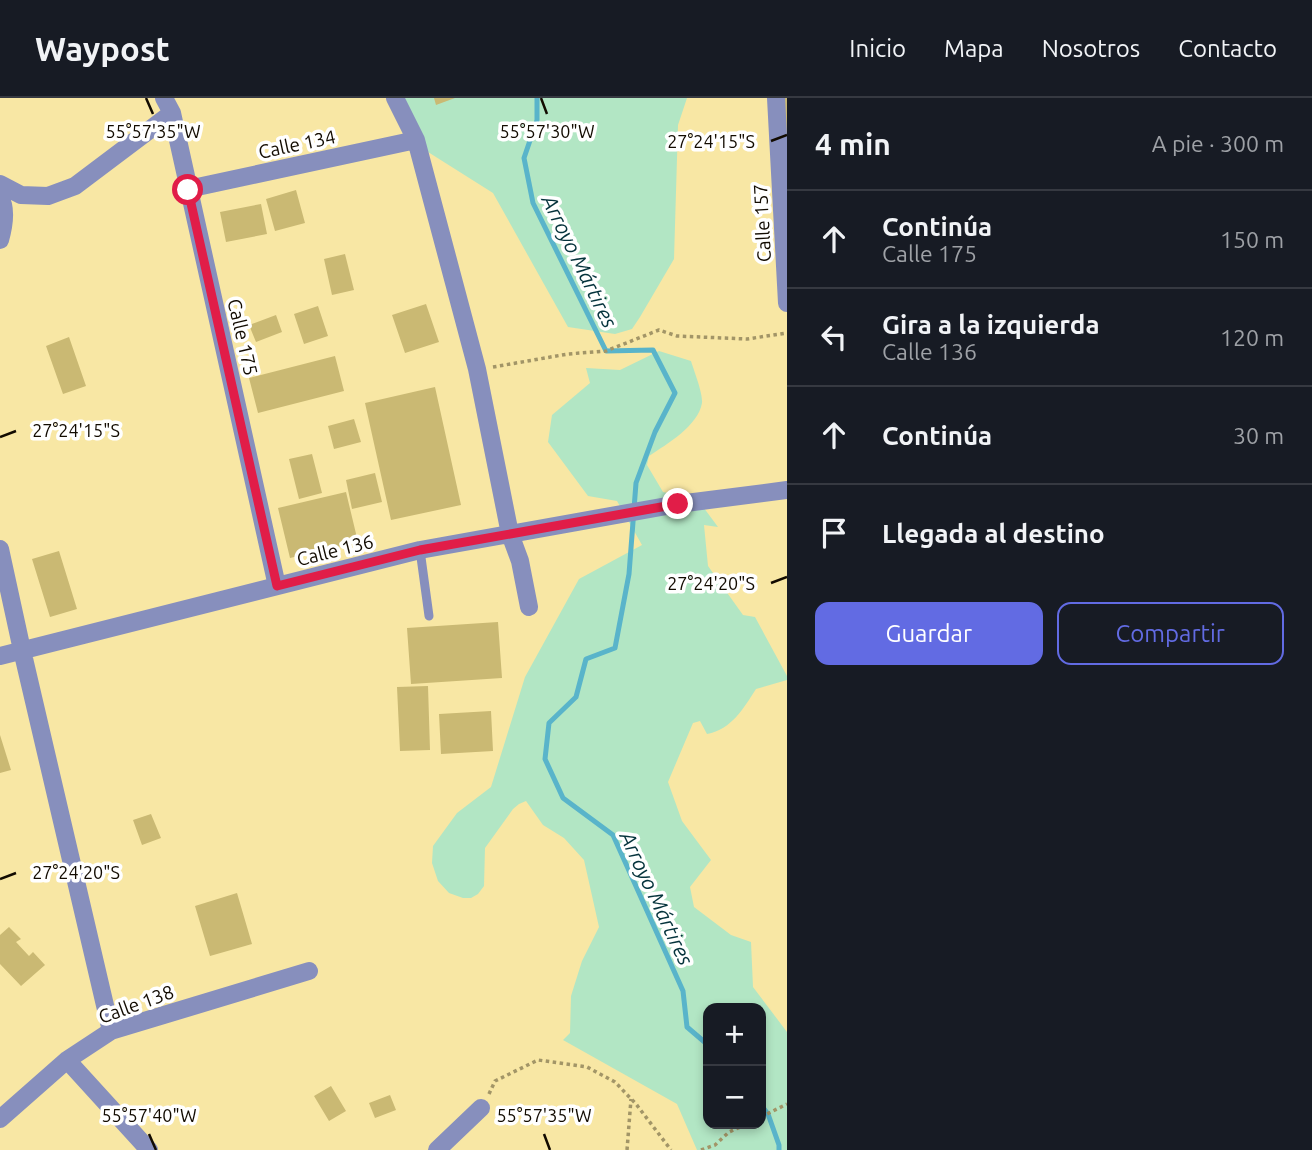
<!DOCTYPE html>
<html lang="es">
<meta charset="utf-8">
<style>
:root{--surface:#171b24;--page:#20242c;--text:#f1f3f6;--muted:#9ea1a6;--line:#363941;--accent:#626be3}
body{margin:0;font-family:Ubuntu,sans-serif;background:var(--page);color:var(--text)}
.controls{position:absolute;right:21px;bottom:21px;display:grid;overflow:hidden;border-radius:14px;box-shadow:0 4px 10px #0003}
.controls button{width:63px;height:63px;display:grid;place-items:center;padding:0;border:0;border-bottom:2px solid var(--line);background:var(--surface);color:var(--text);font:35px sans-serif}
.stop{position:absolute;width:21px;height:21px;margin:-16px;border:5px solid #e11d48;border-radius:50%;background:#fff}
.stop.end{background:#e11d48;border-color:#fff;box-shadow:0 2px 7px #0008}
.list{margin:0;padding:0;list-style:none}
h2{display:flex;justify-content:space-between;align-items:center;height:91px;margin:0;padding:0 28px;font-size:30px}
h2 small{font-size:23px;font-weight:400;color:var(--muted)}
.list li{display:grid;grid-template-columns:46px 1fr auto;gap:21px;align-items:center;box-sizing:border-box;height:98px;padding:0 28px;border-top:2px solid var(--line)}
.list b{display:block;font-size:26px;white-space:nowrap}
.list p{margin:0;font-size:23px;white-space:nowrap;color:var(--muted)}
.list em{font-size:23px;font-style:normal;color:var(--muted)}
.actions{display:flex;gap:14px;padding:21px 28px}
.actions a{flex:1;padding:16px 0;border:2px solid var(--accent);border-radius:14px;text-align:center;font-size:24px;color:var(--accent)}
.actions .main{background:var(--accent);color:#fff}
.icon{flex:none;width:38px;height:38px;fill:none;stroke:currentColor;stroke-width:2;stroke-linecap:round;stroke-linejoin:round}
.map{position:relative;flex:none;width:787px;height:1052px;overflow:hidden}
header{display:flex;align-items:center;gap:42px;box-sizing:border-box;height:98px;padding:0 35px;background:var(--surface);border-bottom:2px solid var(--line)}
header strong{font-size:33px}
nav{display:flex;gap:38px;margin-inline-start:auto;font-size:24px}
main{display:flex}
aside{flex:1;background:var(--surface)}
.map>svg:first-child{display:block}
.green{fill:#b2e6c4;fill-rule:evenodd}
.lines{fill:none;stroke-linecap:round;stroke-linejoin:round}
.stream{stroke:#59b4ca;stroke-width:5}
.building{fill:#cab973}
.path{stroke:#a29567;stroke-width:3.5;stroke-dasharray:3.5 3.5;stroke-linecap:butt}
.service{stroke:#878fbd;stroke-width:9}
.minor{stroke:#878fbd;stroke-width:18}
.route{stroke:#e11d48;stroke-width:9}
.ticks{fill:none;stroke:#120b00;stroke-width:2.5}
.labels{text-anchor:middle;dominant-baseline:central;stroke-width:7;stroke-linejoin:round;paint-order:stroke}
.street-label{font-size:19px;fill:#120b00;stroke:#fff}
.water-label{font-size:21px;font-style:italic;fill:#05333c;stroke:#fff}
.ticks-label{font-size:18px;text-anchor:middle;fill:#120b00;stroke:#fff;stroke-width:7;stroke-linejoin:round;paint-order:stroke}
</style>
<header>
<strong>Waypost</strong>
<nav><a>Inicio</a><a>Mapa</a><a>Nosotros</a><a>Contacto</a></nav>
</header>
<main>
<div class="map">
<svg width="787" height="1052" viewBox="0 0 787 1052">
<rect width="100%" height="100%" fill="#f8e7a4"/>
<path class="green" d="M 399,0 L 687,0 L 678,27 L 674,161 L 640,219 L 632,231 L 615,236 L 568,229 L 493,95 L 409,42 Z
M 659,253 L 691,263 C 694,273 703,295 702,305 C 698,328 667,346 649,358 L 647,367 L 663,394 L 698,402 L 718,429 L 704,427 L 708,468 L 743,517 L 755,519 L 787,578 L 787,582 L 756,591 C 743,611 732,631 707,636 L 700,623 L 693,625 L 668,684 L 682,723 L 711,762 L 690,789 L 694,809 L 731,837 L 751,844 L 753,889 L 787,934 L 787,1052 L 697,1052 L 677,1006 L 563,942 L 570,935 L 571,898 L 582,863 L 599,829 L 584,762 L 564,740 L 543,727 L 526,703 L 519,706 L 513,711 L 485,750 L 484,788 L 478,796 L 471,800 L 463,800 L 449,795 L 438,783 L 432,765 L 433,748 L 457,715 L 491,689 L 525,579 L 579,481 L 642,447 L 617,403 L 588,398 L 548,344 L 552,317 L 590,285 L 586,270 L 620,272 ZM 708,910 L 761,910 L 761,1026 L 708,1026 Z"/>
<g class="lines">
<path class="stream" d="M 537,0 L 537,22 L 524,60 L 533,105 L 606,253 L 653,252 L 675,295 L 655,334 L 636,385 L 629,476 L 615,550 L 586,561 L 576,599 L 549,625 L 545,661 L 563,700 L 613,737 L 683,893 L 687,929 L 708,947
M 761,1007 L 768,1016 L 779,1047 L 779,1052"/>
</g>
<path class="building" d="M 434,0 L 455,0 L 436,7 Z
M 781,0 L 787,0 L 787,37 L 785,37 Z
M 296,92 L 305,125 L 275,133 L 266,101 Z
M 261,106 L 267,136 L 226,144 L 220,114 Z
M 345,156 L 354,192 L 332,197 L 324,161 Z
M 426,206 L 439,244 L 405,255 L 392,217 Z
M 318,208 L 328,238 L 304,246 L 294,216 Z
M 276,217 L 282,234 L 256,244 L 249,227 Z
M 69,239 L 86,288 L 63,296 L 46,248 Z
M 335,258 L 344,293 L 258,315 L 249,280 Z
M 435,289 L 461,407 L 391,422 L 365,305 Z
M 354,321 L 361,344 L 334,351 L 328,328 Z
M 312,356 L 322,395 L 299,401 L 289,361 Z
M 375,375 L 382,404 L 352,411 L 346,382 Z
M 346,394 L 358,444 L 290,460 L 278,410 Z
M 59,453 L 77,511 L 50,519 L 32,461 Z
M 498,524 L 502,580 L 411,586 L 407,530 Z
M 428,588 L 430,652 L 400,653 L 397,589 Z
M 491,613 L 493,653 L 441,656 L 439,616 Z
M 0,637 L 11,672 L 0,675 Z
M 151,716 L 161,740 L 142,747 L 133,722 Z
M 237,795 L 252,846 L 210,858 L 195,808 Z
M 9,829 L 21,841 L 16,844 L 29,858 L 33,854 L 45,867 L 21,888 L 0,866 L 0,837 Z
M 331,988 L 346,1013 L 329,1023 L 314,998 Z
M 390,997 L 396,1012 L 375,1020 L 369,1005 Z"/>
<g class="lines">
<path class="path" d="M 493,269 L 568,256 L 606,253 L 659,232 L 677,238 L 747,241 L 787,235
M 489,996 L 495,983 L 538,962 L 587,969 L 615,984 L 636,1006 L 671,1052
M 761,1019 L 787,1006
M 627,1052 L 631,1001
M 701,1052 L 715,1047 L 729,1034 L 747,1026"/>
<path class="service" d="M 420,452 L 429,518"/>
<path class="minor" d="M 164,0 L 172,15 L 277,488
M 395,0 L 416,42 L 477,271 L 510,436 L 520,463 L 529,509
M 776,0 L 787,205
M 0,86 L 21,97 L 48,98 L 75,88 L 172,15
M 188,91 L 416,42
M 0,99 C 7,111 4,128 0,142
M 0,451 L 22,552 L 111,933
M 0,558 L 420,452 L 678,406 L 787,392
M 67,962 L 149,1052
M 0,1021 L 67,962 L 111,933 L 309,873
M 437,1052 L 481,1010"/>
</g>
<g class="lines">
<path class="route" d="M 188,92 L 277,488 L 420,452 L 678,406"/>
</g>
<path class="ticks" d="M 146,0 L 153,16M 541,0 L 547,16M 771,43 L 787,37M 0,339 L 16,333M 771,485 L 787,479M 0,781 L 16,775M 149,1036 L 156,1052M 544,1036 L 550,1052"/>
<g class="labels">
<g class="street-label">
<text transform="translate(297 46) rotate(-12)">Calle 134</text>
<text transform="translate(762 125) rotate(-93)">Calle 157</text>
<text transform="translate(243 239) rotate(77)">Calle 175</text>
<text transform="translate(335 452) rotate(-14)">Calle 136</text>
<text transform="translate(136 906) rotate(-20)">Calle 138</text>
</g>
<g class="water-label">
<text transform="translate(580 163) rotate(64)">Arroyo Mártires</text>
<text transform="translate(657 800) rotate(65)">Arroyo Mártires</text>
</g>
</g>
<g class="ticks-label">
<text x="153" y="40">55°57'35"W</text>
<text x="547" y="40">55°57'30"W</text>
<text x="711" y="50">27°24'15"S</text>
<text x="76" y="339">27°24'15"S</text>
<text x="711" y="492">27°24'20"S</text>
<text x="76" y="781">27°24'20"S</text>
<text x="149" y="1024">55°57'40"W</text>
<text x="544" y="1024">55°57'35"W</text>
</g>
</svg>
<div class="controls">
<button>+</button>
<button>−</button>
</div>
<div class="stop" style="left:188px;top:92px"></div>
<div class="stop end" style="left:678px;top:406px"></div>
</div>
<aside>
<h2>4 min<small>A pie · 300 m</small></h2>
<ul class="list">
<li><svg class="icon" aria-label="ahead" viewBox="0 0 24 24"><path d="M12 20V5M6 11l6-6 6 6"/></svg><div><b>Continúa</b><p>Calle 175</p></div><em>150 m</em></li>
<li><svg class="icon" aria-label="left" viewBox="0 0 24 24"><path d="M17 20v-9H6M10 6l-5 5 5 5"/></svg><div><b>Gira a la izquierda</b><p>Calle 136</p></div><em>120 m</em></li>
<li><svg class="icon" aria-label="ahead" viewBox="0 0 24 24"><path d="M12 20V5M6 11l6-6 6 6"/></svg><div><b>Continúa</b></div><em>30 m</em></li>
<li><svg class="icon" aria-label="arrive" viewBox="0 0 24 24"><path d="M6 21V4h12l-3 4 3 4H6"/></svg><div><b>Llegada al destino</b></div></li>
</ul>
<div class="actions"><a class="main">Guardar</a><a>Compartir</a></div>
</aside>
</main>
